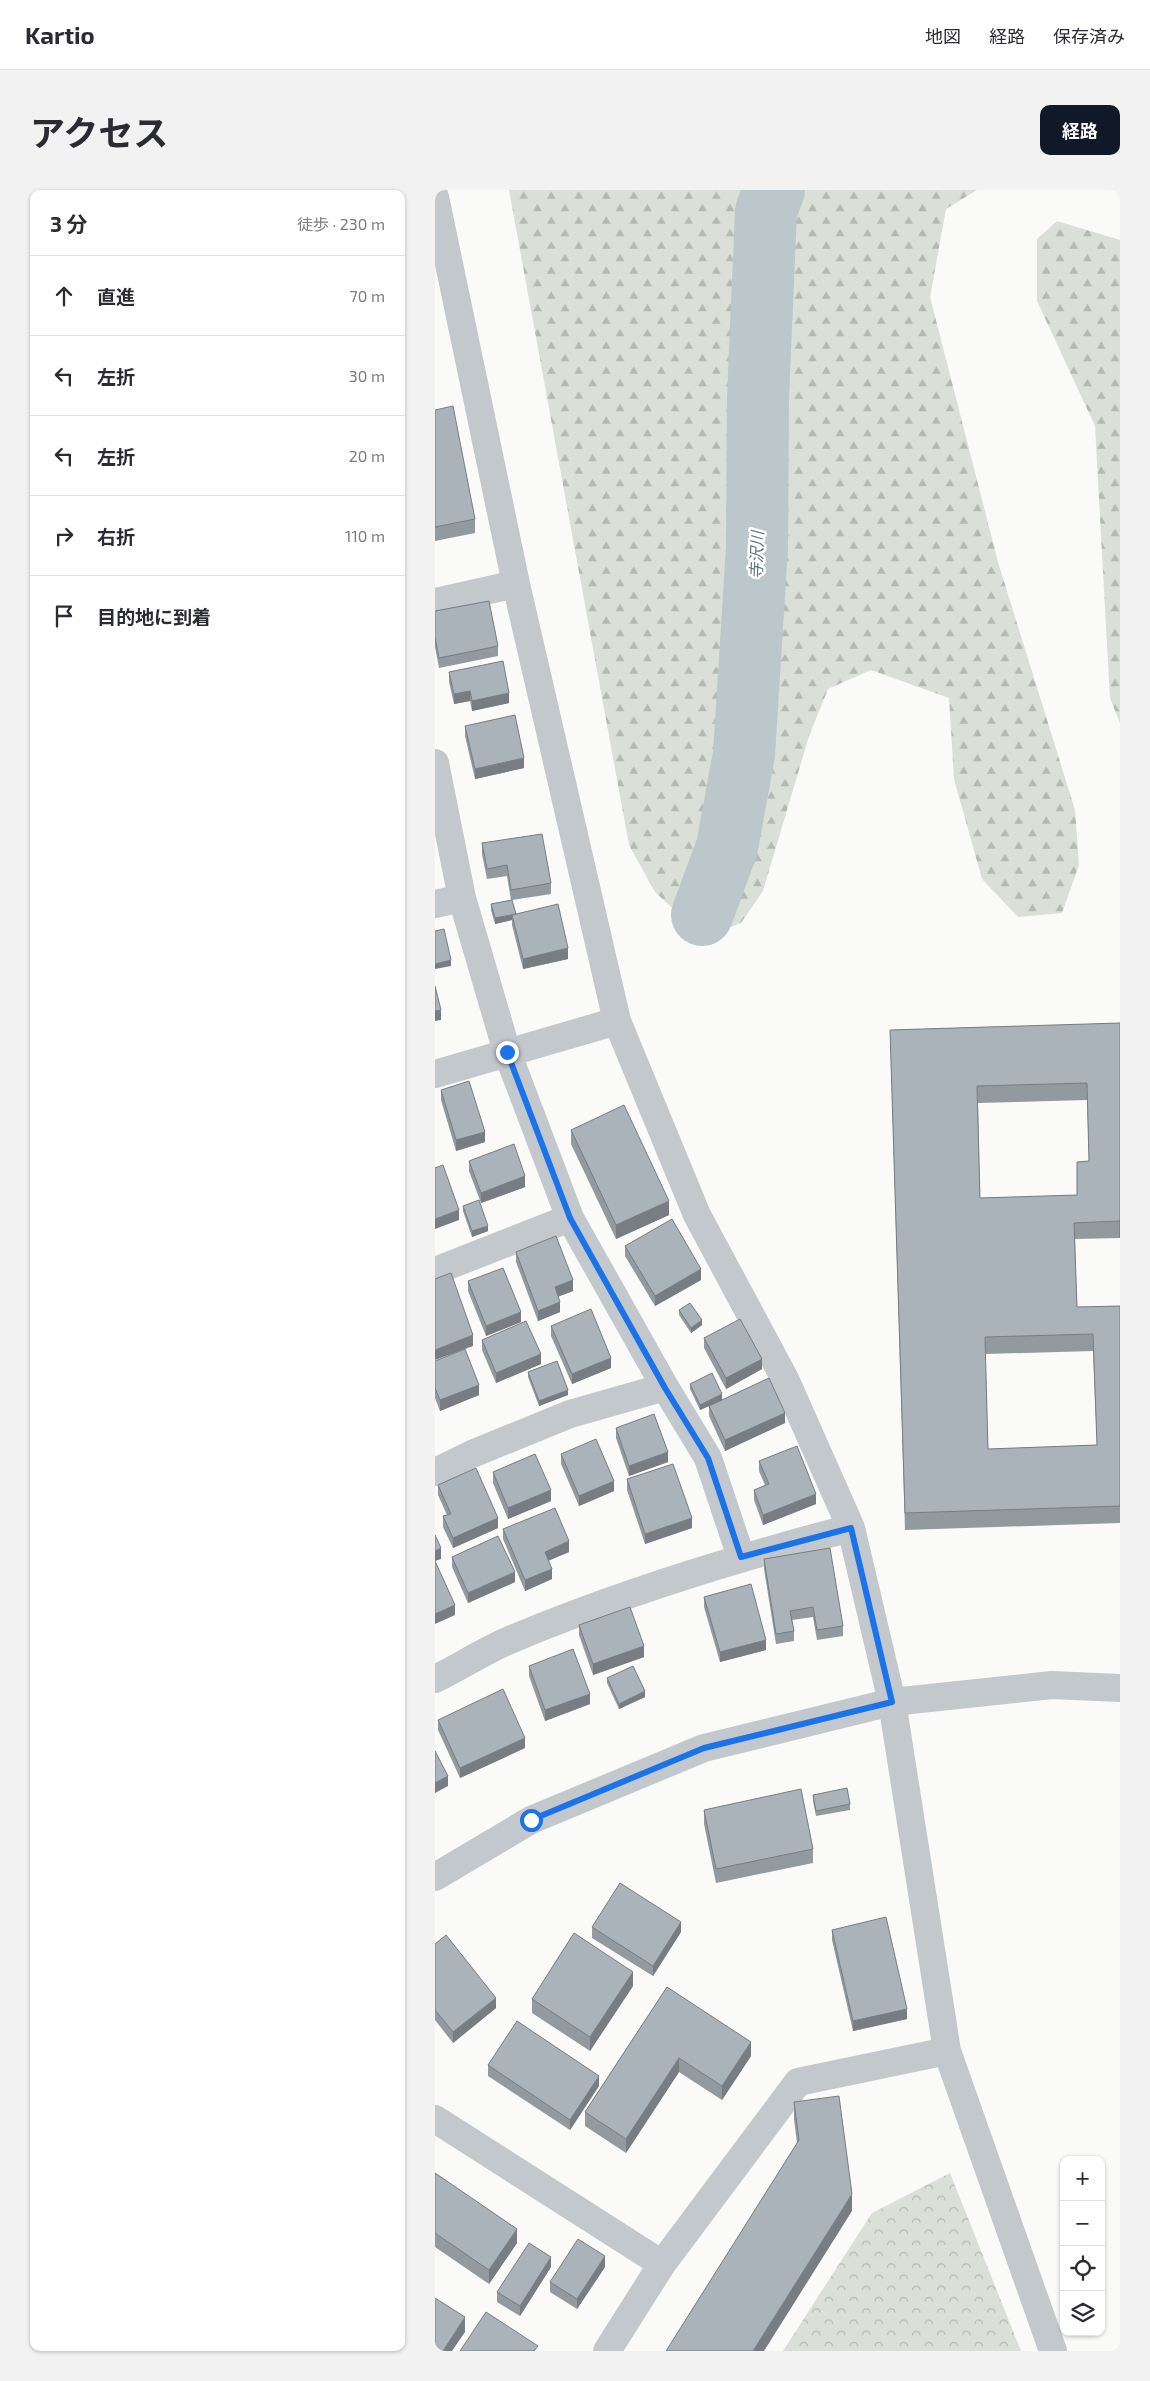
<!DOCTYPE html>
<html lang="ja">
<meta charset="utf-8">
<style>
:root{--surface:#fff;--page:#f2f2f3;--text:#2b2b33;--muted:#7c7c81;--line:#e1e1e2;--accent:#111827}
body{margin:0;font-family:"Exo 2","Noto Sans JP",sans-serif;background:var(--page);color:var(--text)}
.controls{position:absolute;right:15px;bottom:15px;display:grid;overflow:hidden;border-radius:10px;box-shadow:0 1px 4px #0004}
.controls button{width:45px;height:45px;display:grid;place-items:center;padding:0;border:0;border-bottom:1px solid var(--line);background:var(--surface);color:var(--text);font:25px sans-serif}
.stop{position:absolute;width:15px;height:15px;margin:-11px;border:4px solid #1a73e8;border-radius:50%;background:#fff}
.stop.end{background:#1a73e8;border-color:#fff;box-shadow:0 1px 5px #0008}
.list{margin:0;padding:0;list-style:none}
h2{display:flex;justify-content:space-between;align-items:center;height:65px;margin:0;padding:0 20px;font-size:21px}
h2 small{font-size:16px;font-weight:400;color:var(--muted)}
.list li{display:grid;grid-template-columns:32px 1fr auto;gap:15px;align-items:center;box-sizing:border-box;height:80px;padding:0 20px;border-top:1px solid var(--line)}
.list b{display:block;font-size:19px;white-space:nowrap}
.list em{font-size:16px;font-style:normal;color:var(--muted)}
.icon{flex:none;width:28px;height:28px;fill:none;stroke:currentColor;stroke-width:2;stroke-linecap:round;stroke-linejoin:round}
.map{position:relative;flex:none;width:685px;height:2161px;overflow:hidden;border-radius:10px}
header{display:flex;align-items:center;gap:30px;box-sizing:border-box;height:70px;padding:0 25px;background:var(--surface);border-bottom:1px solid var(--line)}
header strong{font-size:24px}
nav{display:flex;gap:28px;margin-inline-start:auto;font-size:18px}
.intro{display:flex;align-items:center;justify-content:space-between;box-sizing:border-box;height:120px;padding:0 30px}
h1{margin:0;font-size:35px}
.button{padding:12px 22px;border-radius:10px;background:var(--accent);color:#fff;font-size:18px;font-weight:700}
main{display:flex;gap:30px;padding:0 30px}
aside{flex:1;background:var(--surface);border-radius:10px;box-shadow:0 1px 4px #0004}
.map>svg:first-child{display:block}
.forest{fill:url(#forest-firs)}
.park{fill:url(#park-crowns)}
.water{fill:#bbc7cb}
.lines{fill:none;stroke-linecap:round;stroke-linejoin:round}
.river{stroke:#bbc7cb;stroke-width:62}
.minor{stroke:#c3c8cc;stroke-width:28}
.tertiary{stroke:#c3c8cc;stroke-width:28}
.wall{fill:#929a9f;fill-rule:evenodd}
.shaded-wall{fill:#777d82}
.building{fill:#aab3b9;stroke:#777d82;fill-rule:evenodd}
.route{stroke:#1a73e8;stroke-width:6}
.labels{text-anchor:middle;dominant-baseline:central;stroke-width:5;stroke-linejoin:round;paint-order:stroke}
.water-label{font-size:16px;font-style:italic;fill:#60757c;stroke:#fff}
</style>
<header>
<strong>Kartio</strong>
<nav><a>地図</a><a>経路</a><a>保存済み</a></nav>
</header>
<div class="intro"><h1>アクセス</h1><a class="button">経路</a></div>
<main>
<aside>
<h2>3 分<small>徒歩 · 230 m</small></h2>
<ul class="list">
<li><svg class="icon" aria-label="ahead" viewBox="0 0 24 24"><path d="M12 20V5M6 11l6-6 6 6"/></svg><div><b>直進</b></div><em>70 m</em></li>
<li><svg class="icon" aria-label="left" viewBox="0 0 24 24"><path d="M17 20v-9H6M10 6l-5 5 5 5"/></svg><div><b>左折</b></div><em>30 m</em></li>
<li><svg class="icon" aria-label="left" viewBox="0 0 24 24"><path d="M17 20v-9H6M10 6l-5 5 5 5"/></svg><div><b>左折</b></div><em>20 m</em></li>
<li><svg class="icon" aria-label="right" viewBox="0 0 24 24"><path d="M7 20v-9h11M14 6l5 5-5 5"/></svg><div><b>右折</b></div><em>110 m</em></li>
<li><svg class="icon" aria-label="arrive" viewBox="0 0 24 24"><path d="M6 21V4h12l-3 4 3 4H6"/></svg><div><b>目的地に到着</b></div></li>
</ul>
</aside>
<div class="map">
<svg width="685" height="2161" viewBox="0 0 685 2161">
<defs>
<pattern id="forest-firs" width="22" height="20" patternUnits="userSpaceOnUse" patternTransform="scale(1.25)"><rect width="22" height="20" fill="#dadfd7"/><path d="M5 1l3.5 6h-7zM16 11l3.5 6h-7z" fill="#b4b9b4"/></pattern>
<pattern id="park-crowns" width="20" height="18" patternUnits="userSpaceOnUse" patternTransform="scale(1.25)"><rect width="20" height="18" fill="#dadfd7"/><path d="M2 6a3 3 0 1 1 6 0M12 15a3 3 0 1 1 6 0" fill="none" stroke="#b4b9b4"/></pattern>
</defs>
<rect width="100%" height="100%" fill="#fafaf8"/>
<path class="forest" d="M 74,0 L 542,0 L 511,19 L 495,107 L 563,372 L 640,620 L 644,675 L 627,723 L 583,727 L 547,689 L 519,589 L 514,508 L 436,480 L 393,499 L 374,546 L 328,701 L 306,733 L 281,743 L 261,740 L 220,702 L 194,655 Z
M 622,31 L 685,50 L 685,533 L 675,508 L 660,236 L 602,111 L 602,49 Z"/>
<path class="park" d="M 515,1983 L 586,2161 L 348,2161 L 437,2023 Z"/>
<path class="water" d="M 305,0 L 363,0 L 354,18 Z"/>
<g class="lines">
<path class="river" d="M 267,725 L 292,657 L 309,564 L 322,357 L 323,208 L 331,21 L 339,0"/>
<path class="minor" d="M 0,7 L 81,394 L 182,831 L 262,1025 L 350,1189 L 416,1338 L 457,1512 L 512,1861 L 618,2161
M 0,412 L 81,394
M 0,573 L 27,708 L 72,862 L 135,1028 L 230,1197 L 273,1268 L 306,1367
M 0,714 L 27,708
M 0,884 L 182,831
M 0,1081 L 135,1028
M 0,1282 L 37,1264 L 135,1224 L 230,1197
M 0,1489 C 26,1476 51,1460 77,1449 C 187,1403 301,1368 416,1338
M 0,1929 L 227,2074
M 172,2161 L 227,2074 L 363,1892 L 512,1861"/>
<path class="tertiary" d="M 0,1687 L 96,1630 L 269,1558 L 457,1512 L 617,1495 L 685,1498"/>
</g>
<path class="wall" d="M 0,220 L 40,329 L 40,343 L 0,351 Z
M 0,421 L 63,456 L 63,466 L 4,478 L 0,457 Z
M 14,482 L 74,513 L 37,521 L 35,511 L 19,514 L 14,492 Z
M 30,536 L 89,578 L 40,589 L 30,546 Z
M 47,653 L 116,693 L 116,704 L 77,710 L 81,724 L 133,769 L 88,779 L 77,735 L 77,730 L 60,734 L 56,720 L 56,714 L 76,710 L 72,686 L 52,689 L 47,664 Z
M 685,833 L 685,1065 L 685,1048 L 640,1049 L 642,1117 L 685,1116 L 685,1333 L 470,1340 L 455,840 ZM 652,910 L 654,971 L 642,972 L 642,1005 L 545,1008 L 543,913 ZM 658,1161 L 662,1255 L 553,1259 L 550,1164 Z
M 6,900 L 50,952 L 21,961 L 6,910 Z
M 136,940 L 234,1025 L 181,1049 L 136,954 Z
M 34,971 L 90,997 L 46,1013 L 34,981 Z
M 28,1016 L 53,1041 L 37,1047 L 28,1021 Z
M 190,1056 L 266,1090 L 220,1116 L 190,1066 Z
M 81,1062 L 138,1101 L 123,1106 L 125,1122 L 103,1131 L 81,1072 Z
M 33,1091 L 86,1132 L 51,1146 L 33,1101 Z
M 244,1120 L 267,1135 L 256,1143 L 244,1125 Z
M 116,1136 L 176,1178 L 137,1194 L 116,1146 Z
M 269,1148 L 327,1179 L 291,1199 L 269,1158 Z
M 47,1150 L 106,1174 L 61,1193 L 47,1160 Z
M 0,1171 L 44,1205 L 5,1221 L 0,1208 Z
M 93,1182 L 133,1205 L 104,1216 L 93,1187 Z
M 255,1194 L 287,1209 L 350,1233 L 290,1261 L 274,1226 L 274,1216 L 265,1220 L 255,1199 Z
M 181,1238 L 233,1272 L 194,1286 L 181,1248 Z
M 126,1264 L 179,1301 L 144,1316 L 126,1274 Z
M 324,1271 L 381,1314 L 328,1335 L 319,1310 L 319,1300 L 330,1295 L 324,1281 Z
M 58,1282 L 116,1311 L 73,1329 L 58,1293 Z
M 192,1289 L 257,1338 L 210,1354 L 192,1300 Z
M 3,1295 L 63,1338 L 18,1358 L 8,1337 L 8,1326 L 12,1325 L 3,1305 Z
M 68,1339 L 134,1362 L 113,1371 L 117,1389 L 90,1401 L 68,1349 Z
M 17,1367 L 80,1392 L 33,1413 L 17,1377 Z
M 329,1369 L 408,1436 L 408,1446 L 382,1450 L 378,1427 L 357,1430 L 359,1441 L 359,1451 L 341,1454 L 329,1379 Z
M 269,1407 L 331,1460 L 285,1472 L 269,1417 Z
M 144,1435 L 209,1467 L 158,1485 L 144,1445 Z
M 94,1476 L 155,1514 L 110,1531 L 94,1486 Z
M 172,1488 L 210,1507 L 184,1519 L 172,1493 Z
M 3,1530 L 90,1558 L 25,1588 L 3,1540 Z
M 378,1605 L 415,1614 L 415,1620 L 381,1626 L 378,1611 Z
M 269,1620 L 378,1659 L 378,1673 L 281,1693 L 269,1634 Z
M 157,1737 L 246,1742 L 218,1786 L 157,1748 Z
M 397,1740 L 472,1829 L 418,1841 L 397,1750 Z
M 0,1754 L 61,1818 L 18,1853 L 0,1830 Z
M 198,1796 L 155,1861 L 97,1823 L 97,1809 Z
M 232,1797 L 316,1866 L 287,1910 L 244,1882 L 191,1963 L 150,1936 L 150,1922 Z
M 53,1875 L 164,1896 L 135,1940 L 53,1886 Z
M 359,1912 L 417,2021 L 362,1953 L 359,1929 Z
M 0,1983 L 82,2053 L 54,2094 L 0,2057 Z
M 116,2077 L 85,2126 L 62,2112 L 62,2102 Z
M 170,2077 L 142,2119 L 115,2102 L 115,2092 Z"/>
<path class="shaded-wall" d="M 35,501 L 35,511 L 19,514 L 19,504 Z
M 74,503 L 74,513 L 37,521 L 37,511 Z
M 89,568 L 89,578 L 40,589 L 40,579 Z
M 81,724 L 77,725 L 77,730 L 60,734 L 60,728 Z
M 133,758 L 133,769 L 88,779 L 88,769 Z
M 16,770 L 16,776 L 0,779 L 0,774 Z
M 6,820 L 6,830 L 0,831 L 0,821 Z
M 50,942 L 50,952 L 21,961 L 21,950 Z
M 90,986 L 90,997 L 46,1013 L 46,1003 Z
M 234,1011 L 234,1025 L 181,1049 L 181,1035 Z
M 24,1020 L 24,1030 L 0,1039 L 0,1029 Z
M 53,1036 L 53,1041 L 37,1047 L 37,1041 Z
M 266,1079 L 266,1090 L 220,1116 L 220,1106 Z
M 138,1090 L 138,1101 L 120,1108 L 120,1097 Z
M 125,1112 L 125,1122 L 103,1131 L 103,1121 Z
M 86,1122 L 86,1132 L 51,1146 L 51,1136 Z
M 267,1130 L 267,1135 L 256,1143 L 256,1138 Z
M 38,1145 L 38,1156 L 0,1170 L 0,1160 Z
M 106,1164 L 106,1174 L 61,1193 L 61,1183 Z
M 176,1168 L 176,1178 L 137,1194 L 137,1184 Z
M 327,1169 L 327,1179 L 291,1199 L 291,1188 Z
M 44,1195 L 44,1205 L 5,1221 L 5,1210 Z
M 133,1200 L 133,1205 L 104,1216 L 104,1211 Z
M 287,1204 L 287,1210 L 265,1220 L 265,1215 Z
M 350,1223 L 350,1233 L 290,1261 L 290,1250 Z
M 233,1262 L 233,1272 L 194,1286 L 194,1276 Z
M 179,1291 L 179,1301 L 144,1316 L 144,1306 Z
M 116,1300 L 116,1311 L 73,1329 L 73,1318 Z
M 381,1304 L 381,1314 L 328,1335 L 328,1325 Z
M 63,1328 L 63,1338 L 18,1358 L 18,1348 Z
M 257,1328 L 257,1338 L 210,1354 L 210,1344 Z
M 134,1351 L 134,1362 L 110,1372 L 110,1362 Z
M 6,1358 L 6,1369 L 0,1371 L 0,1361 Z
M 117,1379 L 117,1389 L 90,1401 L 90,1390 Z
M 80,1382 L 80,1392 L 33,1413 L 33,1403 Z
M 20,1415 L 20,1425 L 0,1434 L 0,1424 Z
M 331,1450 L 331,1460 L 285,1472 L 285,1462 Z
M 209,1456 L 209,1467 L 158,1485 L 158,1474 Z
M 210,1501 L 210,1507 L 184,1519 L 184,1514 Z
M 155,1504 L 155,1514 L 110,1531 L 110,1520 Z
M 90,1548 L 90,1558 L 25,1588 L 25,1578 Z
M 13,1586 L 13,1596 L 0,1603 L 0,1593 Z
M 246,1732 L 246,1742 L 218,1786 L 218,1776 Z
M 198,1782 L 198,1796 L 155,1861 L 155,1847 Z
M 61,1808 L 61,1818 L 18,1853 L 18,1842 Z
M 472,1819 L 472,1829 L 418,1841 L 418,1831 Z
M 316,1852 L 316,1866 L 287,1910 L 287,1896 Z
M 244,1868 L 244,1882 L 191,1963 L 191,1949 Z
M 164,1886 L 164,1896 L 135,1940 L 135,1930 Z
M 417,2004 L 417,2021 L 329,2161 L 318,2161 Z
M 82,2039 L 82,2053 L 54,2094 L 54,2080 Z
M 170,2066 L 170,2077 L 142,2119 L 142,2109 Z
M 116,2067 L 116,2077 L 85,2126 L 85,2116 Z
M 30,2127 L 30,2142 L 17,2161 L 8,2161 Z"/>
<path class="building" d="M 18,216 L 40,329 L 0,337 L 0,220 Z
M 54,411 L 63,456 L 4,468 L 0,447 L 0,421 Z
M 68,471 L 74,503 L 37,511 L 35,501 L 19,504 L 14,482 Z
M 80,525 L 89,568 L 40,579 L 30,536 Z
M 107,644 L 116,693 L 76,700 L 72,675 L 52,679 L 47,653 Z
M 77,710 L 81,724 L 60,728 L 56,714 Z
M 123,714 L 133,758 L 88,769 L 77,725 Z
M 9,739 L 16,770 L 0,774 L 0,741 Z
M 0,796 L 6,820 L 0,821 Z
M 685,833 L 685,1048 L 685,1031 L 639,1033 L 642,1117 L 685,1116 L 685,1316 L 470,1323 L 455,840 ZM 652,893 L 654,971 L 642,972 L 642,1005 L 545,1008 L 542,896 ZM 658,1144 L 662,1255 L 553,1259 L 550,1147 Z
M 34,891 L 50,942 L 21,950 L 6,900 Z
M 189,915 L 234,1011 L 181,1035 L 136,940 Z
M 79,954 L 90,986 L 46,1003 L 34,971 Z
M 8,975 L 24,1020 L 0,1029 L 0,978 Z
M 44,1010 L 53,1036 L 37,1041 L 28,1016 Z
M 237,1029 L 266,1079 L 220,1106 L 190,1056 Z
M 121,1046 L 138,1090 L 120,1097 L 125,1112 L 103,1121 L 81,1062 Z
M 68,1078 L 86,1122 L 51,1136 L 33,1091 Z
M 16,1083 L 38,1145 L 0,1160 L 0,1089 Z
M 255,1113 L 267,1130 L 256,1138 L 244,1120 Z
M 156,1119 L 176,1168 L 137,1184 L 116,1136 Z
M 305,1129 L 327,1169 L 291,1188 L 269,1148 Z
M 91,1131 L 106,1164 L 61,1183 L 47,1150 Z
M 30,1159 L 44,1195 L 5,1210 L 0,1198 L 0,1171 Z
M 122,1171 L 133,1200 L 104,1211 L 93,1182 Z
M 277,1183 L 287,1204 L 265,1215 L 255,1194 Z
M 334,1188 L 350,1223 L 290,1250 L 274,1216 Z
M 219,1224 L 233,1262 L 194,1276 L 181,1238 Z
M 161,1249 L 179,1291 L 144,1306 L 126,1264 Z
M 362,1256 L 381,1304 L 328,1325 L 319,1300 L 334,1294 L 324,1271 Z
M 100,1264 L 116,1300 L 73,1318 L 58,1282 Z
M 238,1274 L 257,1328 L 210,1344 L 192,1289 Z
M 41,1278 L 63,1328 L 18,1348 L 8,1326 L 16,1324 L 3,1295 Z
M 120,1318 L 134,1351 L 110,1362 L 117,1379 L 90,1390 L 68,1339 Z
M 0,1345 L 6,1358 L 0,1361 Z
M 63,1346 L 80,1382 L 33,1403 L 17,1367 Z
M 395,1358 L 408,1436 L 382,1440 L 378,1417 L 355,1421 L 359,1441 L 341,1444 L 329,1369 Z
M 0,1371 L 20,1415 L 0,1424 Z
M 316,1394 L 331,1450 L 285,1462 L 269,1407 Z
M 195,1417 L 209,1456 L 158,1474 L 144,1435 Z
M 138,1459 L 155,1504 L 110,1520 L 94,1476 Z
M 198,1476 L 210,1501 L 184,1514 L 172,1488 Z
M 68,1499 L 90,1548 L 25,1578 L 3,1530 Z
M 0,1561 L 13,1586 L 0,1593 Z
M 412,1598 L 415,1614 L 381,1621 L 378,1605 Z
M 366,1599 L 378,1659 L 281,1679 L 269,1620 Z
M 185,1693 L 246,1732 L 218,1776 L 157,1737 Z
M 451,1727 L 472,1819 L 418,1831 L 397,1740 Z
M 139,1743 L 198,1782 L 155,1847 L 97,1809 Z
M 11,1745 L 61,1808 L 18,1842 L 0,1820 L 0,1754 Z
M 232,1797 L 316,1852 L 287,1896 L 244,1868 L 191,1949 L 150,1922 Z
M 82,1831 L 164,1886 L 135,1930 L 53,1875 Z
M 404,1906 L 417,2004 L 318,2161 L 231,2161 L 364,1950 L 359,1912 Z
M 0,1983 L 82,2039 L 54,2080 L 0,2043 Z
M 143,2049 L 170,2066 L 142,2109 L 115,2092 Z
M 94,2053 L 116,2067 L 85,2116 L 62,2102 Z
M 0,2108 L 30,2127 L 8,2161 L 0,2161 Z
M 51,2122 L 103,2156 L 99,2161 L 25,2161 Z"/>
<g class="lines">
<path class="route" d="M 72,862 L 135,1028 L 230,1198 L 273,1268 L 306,1367 L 416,1338 L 457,1512 L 269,1558 L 96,1630"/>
</g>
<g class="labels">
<g class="water-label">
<text transform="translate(321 365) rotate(-88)">寺沢川</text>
</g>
</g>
</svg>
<div class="controls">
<button>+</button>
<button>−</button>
<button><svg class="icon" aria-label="locate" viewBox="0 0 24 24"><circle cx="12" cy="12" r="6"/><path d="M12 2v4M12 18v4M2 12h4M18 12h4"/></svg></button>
<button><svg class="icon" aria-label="layers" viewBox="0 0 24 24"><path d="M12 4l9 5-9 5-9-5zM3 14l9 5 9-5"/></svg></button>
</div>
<div class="stop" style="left:96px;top:1630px"></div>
<div class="stop end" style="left:72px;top:862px"></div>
</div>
</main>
